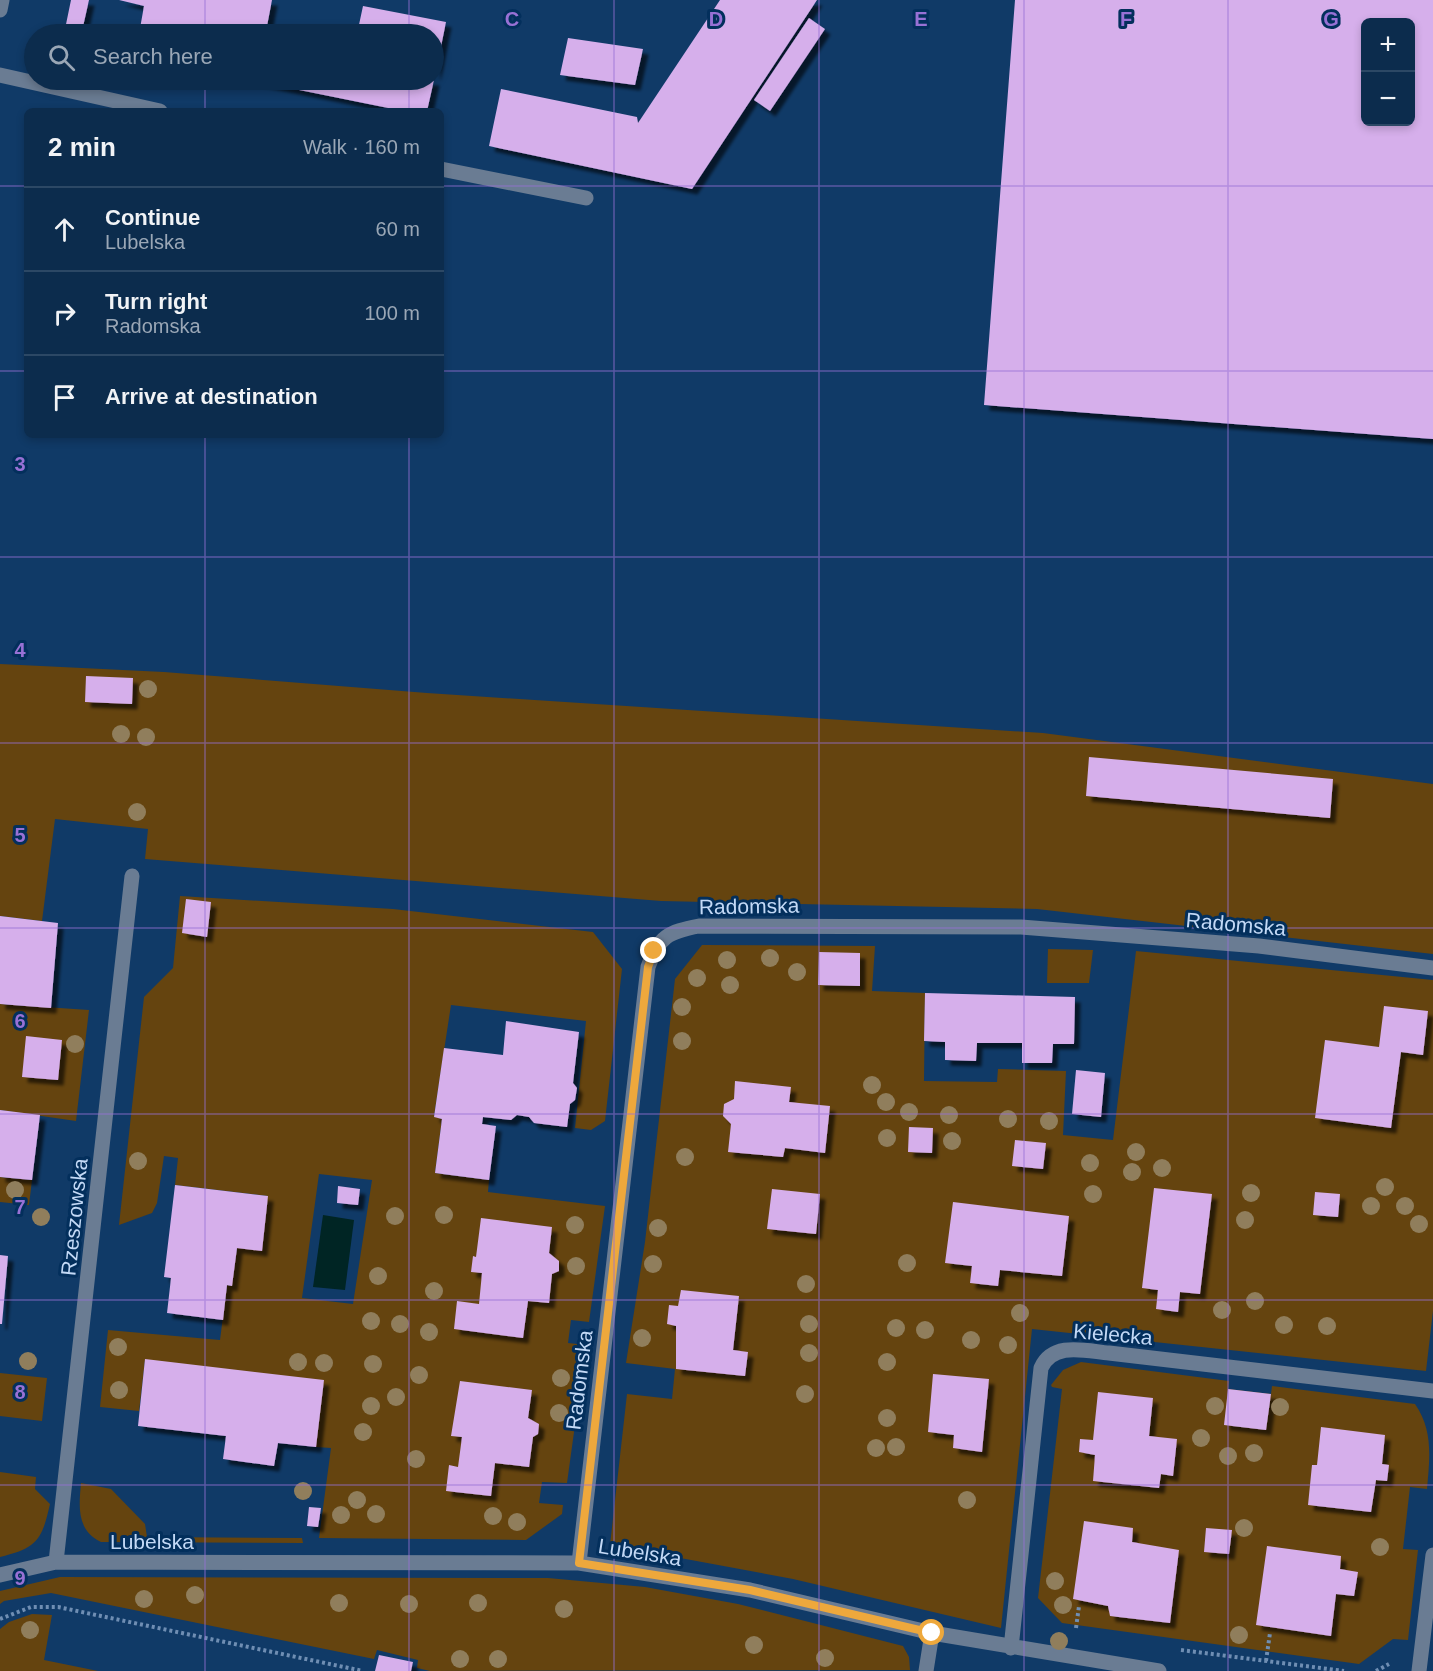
<!DOCTYPE html>
<meta charset="utf-8">
<style>
:root{--surface:#0c2c4d;--page:#153454;--text:#f1f3f6;--muted:#9aa7b6;--line:#2c4865}
body{margin:0;font-family:Helvetica,sans-serif;background:var(--page);color:var(--text)}
.controls{position:absolute;right:18px;top:18px;display:grid;overflow:hidden;border-radius:9px;box-shadow:0 3px 9px #0003}
.controls button{width:54px;height:54px;display:grid;place-items:center;padding:0;border:0;border-bottom:2px solid var(--line);background:var(--surface);color:var(--text);font:30px sans-serif}
.stop{position:absolute;width:18px;height:18px;margin:-14px;border:4px solid #eea83c;border-radius:50%;background:#fff}
.stop.end{background:#eea83c;border-color:#fff;box-shadow:0 2px 6px #0008}
.list{margin:0;padding:0;list-style:none}
h2{display:flex;justify-content:space-between;align-items:center;height:78px;margin:0;padding:0 24px;font-size:26px}
h2 small{font-size:20px;font-weight:400;color:var(--muted)}
.list li{display:grid;grid-template-columns:39px 1fr auto;gap:18px;align-items:center;box-sizing:border-box;height:84px;padding:0 24px;border-top:2px solid var(--line)}
.list b{display:block;font-size:22px;white-space:nowrap}
.list p{margin:0;font-size:20px;white-space:nowrap;color:var(--muted)}
.list em{font-size:20px;font-style:normal;color:var(--muted)}
.icon{flex:none;width:33px;height:33px;fill:none;stroke:currentColor;stroke-width:2;stroke-linecap:round;stroke-linejoin:round}
.map{position:relative;flex:none;width:1433px;height:1671px;overflow:hidden}
.search{position:absolute;background:var(--surface);box-shadow:0 3px 9px #0003;left:24px;top:24px;width:420px;height:66px;display:flex;align-items:center;gap:15px;box-sizing:border-box;padding:0 21px;border-radius:33px;color:var(--muted);font-size:22px}
.panel{position:absolute;background:var(--surface);box-shadow:0 3px 9px #0003;left:24px;top:108px;width:420px;height:330px;border-radius:9px}
.map>svg:first-child{display:block}
.green{fill:#65440f;fill-rule:evenodd}
.water{fill:#002524}
.building{fill:#d6afeb;fill-rule:evenodd;filter:url(#shadow)}
.lines{fill:none;stroke-linecap:round;stroke-linejoin:round}
.path{stroke:#6f8eb3;stroke-width:4;stroke-dasharray:3 3;stroke-linecap:butt}
.minor{stroke:#6a7c93;stroke-width:15}
.tree{fill:#907e5c}
.route{stroke:#eea83c;stroke-width:8}
.grid{fill:none;stroke:#9871d5;stroke-width:1.5;stroke-opacity:0.55}
.labels{text-anchor:middle;dominant-baseline:central;stroke-width:6;stroke-linejoin:round;paint-order:stroke}
.street-label{font-size:21px;fill:#c3d9f6;stroke:#032f5c}
.grid-label{font-size:20px;text-anchor:middle;font-weight:bold;fill:#9871d5;stroke:#032f5c;stroke-width:6;stroke-linejoin:round;paint-order:stroke}
</style>
<div class="map">
<svg width="1433" height="1671" viewBox="0 0 1433 1671">
<defs>
<filter id="shadow"><feDropShadow dx="5.5" dy="5.5" stdDeviation="1.5" flood-color="#0009"/></filter>
</defs>
<rect width="100%" height="100%" fill="#103a67"/>
<path class="green" d="M 0,664 L 164,672 L 427,693 L 1043,733 L 1433,784 L 1433,954 L 1037,909 L 661,901 L 145,859 L 148,829 L 55,819 L 42,921 L 0,916 Z
M 180,896 L 393,909 L 593,932 L 622,969 L 605,1121 L 591,1130 L 575,1128 L 586,1021 L 451,1005 L 434,1116 L 442,1119 L 435,1173 L 489,1180 L 488,1192 L 605,1206 L 589,1322 L 571,1320 L 568,1343 L 586,1345 L 567,1483 L 542,1482 L 539,1503 L 563,1505 L 562,1514 L 526,1540 L 319,1538 L 331,1448 L 316,1447 L 145,1360 L 139,1411 L 100,1407 L 108,1330 L 220,1340 L 227,1285 L 231,1286 L 237,1248 L 268,1196 L 175,1185 L 178,1158 L 164,1156 L 157,1203 L 152,1213 L 119,1225 L 144,997 L 173,968 ZM 319,1174 L 372,1180 L 353,1304 L 302,1298 Z
M 702,945 L 875,946 L 872,991 L 925,993 L 924,1081 L 997,1082 L 998,1069 L 1066,1071 L 1063,1135 L 1113,1140 L 1136,951 L 1433,980 L 1433,1311 L 1426,1371 L 1032,1329 L 1001,1628 L 793,1579 L 610,1545 L 627,1394 L 672,1399 L 675,1369 L 626,1363 L 645,1242 L 675,979 Z
M 1048,949 L 1093,950 L 1089,983 L 1047,983 Z
M 0,1004 L 89,1010 L 76,1121 L 0,1110 Z
M 0,1177 L 32,1180 L 29,1205 L 0,1202 Z
M 1081,1362 L 1229,1381 L 1228,1389 L 1271,1394 L 1272,1386 L 1415,1404 C 1433,1430 1430,1456 1427,1489 L 1410,1487 L 1403,1549 L 1418,1550 L 1408,1640 L 1393,1639 L 1359,1664 L 1062,1623 L 1038,1598 L 1062,1389 L 1052,1387 L 1051,1385 L 1063,1370 Z
M 0,1373 L 47,1378 L 42,1421 L 0,1416 Z
M 0,1472 L 36,1477 L 35,1489 L 50,1504 C 42,1540 37,1548 0,1557 Z
M 81,1483 L 111,1489 L 145,1524 L 147,1537 L 302,1538 L 303,1543 L 101,1542 C 76,1530 79,1506 81,1483 Z
M 60,1577 L 548,1578 L 645,1587 L 738,1604 L 903,1646 L 909,1657 L 910,1670 L 430,1671 L 417,1668 L 418,1660 L 377,1650 L 374,1659 L 51,1593 L 4,1601 L 0,1604 L 0,1591 Z
M 32,1614 L 52,1615 L 44,1660 L 98,1671 L 0,1671 L 0,1629 L 9,1622 Z"/>
<path class="water" d="M 323,1215 L 354,1220 L 345,1290 L 313,1287 Z"/>
<path class="building" d="M 71,0 L 89,0 L 82,31 L 91,34 L 64,34 Z
M 119,0 L 272,0 L 267,26 L 309,34 L 139,34 L 144,6 Z
M 720,0 L 817,0 L 692,189 L 489,146 L 501,89 L 637,117 L 638,123 Z
M 1015,0 L 1433,0 L 1433,439 L 984,405 ZM 1366,22 L 1410,22 L 1410,122 L 1366,122 Z
M 363,6 L 446,22 L 435,76 L 434,34 L 357,34 Z
M 809,18 L 825,29 L 770,111 L 754,100 Z
M 568,38 L 643,49 L 635,85 L 560,75 Z
M 250,80 L 434,80 L 427,111 L 403,111 Z
M 86,676 L 133,678 L 132,704 L 85,702 Z
M 1089,757 L 1333,779 L 1330,818 L 1086,796 Z
M 186,899 L 211,902 L 207,937 L 182,933 Z
M 0,916 L 58,923 L 51,1008 L 0,1004 Z
M 819,952 L 860,953 L 860,986 L 818,985 Z
M 925,993 L 1075,997 L 1074,1044 L 1053,1044 L 1052,1063 L 1022,1063 L 1022,1043 L 977,1043 L 976,1061 L 945,1060 L 945,1042 L 924,1041 Z
M 1384,1006 L 1428,1011 L 1423,1055 L 1401,1052 L 1391,1128 L 1315,1118 L 1325,1040 L 1379,1047 Z
M 506,1021 L 579,1032 L 573,1083 L 577,1088 L 575,1100 L 570,1104 L 567,1127 L 534,1123 L 529,1117 L 517,1115 L 511,1120 L 483,1117 L 482,1124 L 496,1126 L 489,1180 L 435,1173 L 442,1119 L 434,1117 L 444,1048 L 503,1055 Z
M 26,1036 L 62,1040 L 58,1080 L 22,1077 Z
M 1076,1070 L 1105,1073 L 1101,1117 L 1072,1114 Z
M 735,1081 L 791,1087 L 789,1102 L 830,1106 L 825,1153 L 785,1148 L 783,1157 L 728,1152 L 731,1124 L 723,1116 L 724,1104 L 734,1099 Z
M 0,1110 L 40,1115 L 32,1180 L 0,1177 Z
M 909,1127 L 933,1128 L 932,1153 L 908,1152 Z
M 1015,1140 L 1046,1143 L 1043,1169 L 1012,1166 Z
M 175,1185 L 268,1196 L 262,1251 L 237,1248 L 232,1286 L 227,1285 L 223,1320 L 167,1313 L 171,1278 L 164,1277 Z
M 338,1186 L 360,1189 L 358,1205 L 337,1203 Z
M 1154,1188 L 1212,1194 L 1200,1294 L 1180,1292 L 1178,1312 L 1156,1309 L 1158,1290 L 1142,1288 Z
M 772,1189 L 820,1194 L 816,1234 L 767,1229 Z
M 1315,1192 L 1340,1194 L 1338,1217 L 1313,1215 Z
M 953,1202 L 1069,1216 L 1062,1276 L 1000,1270 L 998,1286 L 970,1283 L 972,1266 L 945,1263 Z
M 481,1218 L 552,1227 L 549,1253 L 559,1261 L 559,1271 L 552,1274 L 549,1303 L 528,1301 L 523,1338 L 454,1329 L 457,1301 L 479,1304 L 482,1273 L 471,1272 L 473,1256 L 476,1257 Z
M 0,1255 L 8,1256 L 2,1324 L 0,1324 Z
M 681,1290 L 739,1296 L 733,1350 L 748,1352 L 745,1376 L 676,1369 L 676,1326 L 667,1324 L 669,1305 L 678,1306 Z
M 145,1359 L 324,1380 L 316,1447 L 278,1443 L 274,1466 L 223,1459 L 226,1436 L 138,1426 Z
M 933,1374 L 989,1379 L 982,1452 L 953,1448 L 954,1435 L 928,1432 Z
M 460,1381 L 532,1390 L 528,1418 L 539,1424 L 538,1434 L 533,1437 L 529,1467 L 495,1463 L 491,1496 L 446,1491 L 449,1465 L 458,1467 L 462,1437 L 451,1436 Z
M 1228,1389 L 1271,1394 L 1266,1430 L 1224,1425 Z
M 1098,1392 L 1153,1398 L 1149,1436 L 1177,1439 L 1173,1476 L 1161,1474 L 1159,1488 L 1093,1481 L 1095,1455 L 1079,1452 L 1080,1439 L 1093,1440 Z
M 1321,1427 L 1385,1435 L 1382,1464 L 1389,1465 L 1387,1481 L 1376,1480 L 1371,1512 L 1308,1505 L 1312,1465 L 1317,1465 Z
M 309,1507 L 321,1508 L 318,1527 L 307,1526 Z
M 1084,1521 L 1133,1528 L 1132,1542 L 1179,1550 L 1170,1623 L 1110,1616 L 1108,1606 L 1073,1599 Z
M 1206,1528 L 1232,1530 L 1229,1554 L 1204,1552 Z
M 1267,1546 L 1341,1556 L 1340,1569 L 1358,1572 L 1354,1596 L 1336,1594 L 1331,1636 L 1256,1625 Z
M 379,1655 L 413,1662 L 411,1671 L 375,1671 Z"/>
<g class="lines">
<path class="path" d="M 0,1619 L 31,1607 L 58,1607 L 363,1671
M 1076,1628 L 1079,1606
M 1181,1650 L 1344,1671
M 1266,1661 L 1270,1633
M 1376,1671 L 1389,1664"/>
<path class="minor" d="M 0,10 L 2,0
M 0,75 L 160,111
M 441,169 L 586,198
M 56,1562 L 132,876
M 579,1563 L 648,967 C 659,936 668,932 699,926 L 1021,927 L 1259,946 L 1433,968
M 0,1575 L 56,1562 L 579,1563 L 750,1590 L 932,1633 L 1159,1671
M 1011,1648 L 1041,1368 C 1053,1341 1086,1351 1109,1353 L 1433,1391
M 926,1671 L 932,1633
M 1419,1671 L 1433,1555"/>
</g>
<g class="tree">
<circle cx="148" cy="689" r="9"/>
<circle cx="121" cy="734" r="9"/>
<circle cx="146" cy="737" r="9"/>
<circle cx="137" cy="812" r="9"/>
<circle cx="770" cy="958" r="9"/>
<circle cx="727" cy="960" r="9"/>
<circle cx="797" cy="972" r="9"/>
<circle cx="697" cy="978" r="9"/>
<circle cx="730" cy="985" r="9"/>
<circle cx="682" cy="1007" r="9"/>
<circle cx="682" cy="1041" r="9"/>
<circle cx="75" cy="1044" r="9"/>
<circle cx="872" cy="1085" r="9"/>
<circle cx="886" cy="1102" r="9"/>
<circle cx="909" cy="1112" r="9"/>
<circle cx="949" cy="1115" r="9"/>
<circle cx="1008" cy="1119" r="9"/>
<circle cx="1049" cy="1121" r="9"/>
<circle cx="887" cy="1138" r="9"/>
<circle cx="952" cy="1141" r="9"/>
<circle cx="1136" cy="1152" r="9"/>
<circle cx="685" cy="1157" r="9"/>
<circle cx="138" cy="1161" r="9"/>
<circle cx="1090" cy="1163" r="9"/>
<circle cx="1162" cy="1168" r="9"/>
<circle cx="1132" cy="1172" r="9"/>
<circle cx="1385" cy="1187" r="9"/>
<circle cx="15" cy="1190" r="9"/>
<circle cx="1251" cy="1193" r="9"/>
<circle cx="1093" cy="1194" r="9"/>
<circle cx="1371" cy="1206" r="9"/>
<circle cx="1405" cy="1206" r="9"/>
<circle cx="444" cy="1215" r="9"/>
<circle cx="395" cy="1216" r="9"/>
<circle cx="41" cy="1217" r="9"/>
<circle cx="1245" cy="1220" r="9"/>
<circle cx="1419" cy="1224" r="9"/>
<circle cx="575" cy="1225" r="9"/>
<circle cx="658" cy="1228" r="9"/>
<circle cx="907" cy="1263" r="9"/>
<circle cx="653" cy="1264" r="9"/>
<circle cx="576" cy="1266" r="9"/>
<circle cx="378" cy="1276" r="9"/>
<circle cx="806" cy="1284" r="9"/>
<circle cx="434" cy="1291" r="9"/>
<circle cx="1255" cy="1301" r="9"/>
<circle cx="1222" cy="1310" r="9"/>
<circle cx="1020" cy="1313" r="9"/>
<circle cx="371" cy="1321" r="9"/>
<circle cx="400" cy="1324" r="9"/>
<circle cx="809" cy="1324" r="9"/>
<circle cx="1284" cy="1325" r="9"/>
<circle cx="1327" cy="1326" r="9"/>
<circle cx="896" cy="1328" r="9"/>
<circle cx="925" cy="1330" r="9"/>
<circle cx="429" cy="1332" r="9"/>
<circle cx="642" cy="1338" r="9"/>
<circle cx="971" cy="1340" r="9"/>
<circle cx="1008" cy="1345" r="9"/>
<circle cx="118" cy="1347" r="9"/>
<circle cx="809" cy="1353" r="9"/>
<circle cx="28" cy="1361" r="9"/>
<circle cx="298" cy="1362" r="9"/>
<circle cx="887" cy="1362" r="9"/>
<circle cx="324" cy="1363" r="9"/>
<circle cx="373" cy="1364" r="9"/>
<circle cx="419" cy="1375" r="9"/>
<circle cx="561" cy="1378" r="9"/>
<circle cx="119" cy="1390" r="9"/>
<circle cx="805" cy="1394" r="9"/>
<circle cx="396" cy="1397" r="9"/>
<circle cx="371" cy="1406" r="9"/>
<circle cx="1215" cy="1406" r="9"/>
<circle cx="1280" cy="1407" r="9"/>
<circle cx="559" cy="1413" r="9"/>
<circle cx="887" cy="1418" r="9"/>
<circle cx="363" cy="1432" r="9"/>
<circle cx="1201" cy="1438" r="9"/>
<circle cx="896" cy="1447" r="9"/>
<circle cx="876" cy="1448" r="9"/>
<circle cx="1254" cy="1453" r="9"/>
<circle cx="1228" cy="1456" r="9"/>
<circle cx="416" cy="1459" r="9"/>
<circle cx="303" cy="1491" r="9"/>
<circle cx="357" cy="1500" r="9"/>
<circle cx="967" cy="1500" r="9"/>
<circle cx="376" cy="1514" r="9"/>
<circle cx="341" cy="1515" r="9"/>
<circle cx="493" cy="1516" r="9"/>
<circle cx="517" cy="1522" r="9"/>
<circle cx="1244" cy="1528" r="9"/>
<circle cx="1380" cy="1547" r="9"/>
<circle cx="1055" cy="1581" r="9"/>
<circle cx="195" cy="1595" r="9"/>
<circle cx="144" cy="1599" r="9"/>
<circle cx="339" cy="1603" r="9"/>
<circle cx="478" cy="1603" r="9"/>
<circle cx="409" cy="1604" r="9"/>
<circle cx="1063" cy="1605" r="9"/>
<circle cx="564" cy="1609" r="9"/>
<circle cx="30" cy="1630" r="9"/>
<circle cx="1239" cy="1635" r="9"/>
<circle cx="1059" cy="1641" r="9"/>
<circle cx="754" cy="1645" r="9"/>
<circle cx="825" cy="1658" r="9"/>
<circle cx="460" cy="1659" r="9"/>
<circle cx="498" cy="1659" r="9"/>
</g>
<g class="lines">
<path class="route" d="M 654,951 L 648,967 L 579,1563 L 750,1590 L 932,1633"/>
</g>
<path class="grid" d="M 205,0 L 205,34M 409,0 L 409,34M 614,0 L 614,1671M 819,0 L 819,1671M 1024,0 L 1024,1671M 1228,0 L 1228,1671M 205,80 L 205,111M 409,80 L 409,111M 0,186 L 27,186M 441,186 L 1433,186M 0,371 L 27,371M 441,371 L 1433,371M 205,435 L 205,1671M 409,435 L 409,1671M 0,557 L 1433,557M 0,743 L 1433,743M 0,928 L 1433,928M 0,1114 L 1433,1114M 0,1300 L 1433,1300M 0,1485 L 1433,1485"/>
<g class="labels">
<g class="street-label">
<text transform="translate(749 906) rotate(-1)">Radomska</text>
<text transform="translate(1236 924) rotate(5)">Radomska</text>
<text transform="translate(74 1217) rotate(-84)">Rzeszowska</text>
<text transform="translate(1113 1334) rotate(5)">Kielecka</text>
<text transform="translate(579 1380) rotate(-83)">Radomska</text>
<text x="152" y="1541">Lubelska</text>
<text transform="translate(640 1552) rotate(9)">Lubelska</text>
</g>
</g>
<g class="grid-label">
<text x="512" y="26">C</text>
<text x="716" y="26">D</text>
<text x="921" y="26">E</text>
<text x="1126" y="26">F</text>
<text x="1331" y="26">G</text>
<text x="20" y="471">3</text>
<text x="20" y="657">4</text>
<text x="20" y="842">5</text>
<text x="20" y="1028">6</text>
<text x="20" y="1214">7</text>
<text x="20" y="1399">8</text>
<text x="20" y="1585">9</text>
</g>
</svg>
<div class="controls">
<button>+</button>
<button>−</button>
</div>
<div class="stop" style="left:932px;top:1633px"></div>
<div class="stop end" style="left:654px;top:951px"></div>
<div class="search"><svg class="icon" aria-label="search" viewBox="0 0 24 24"><circle cx="10" cy="10" r="6"/><path d="M15 15l6 6"/></svg>Search here</div>
<section class="panel">
<h2>2 min<small>Walk · 160 m</small></h2>
<ul class="list">
<li><svg class="icon" aria-label="ahead" viewBox="0 0 24 24"><path d="M12 20V5M6 11l6-6 6 6"/></svg><div><b>Continue</b><p>Lubelska</p></div><em>60 m</em></li>
<li><svg class="icon" aria-label="right" viewBox="0 0 24 24"><path d="M7 20v-9h11M14 6l5 5-5 5"/></svg><div><b>Turn right</b><p>Radomska</p></div><em>100 m</em></li>
<li><svg class="icon" aria-label="arrive" viewBox="0 0 24 24"><path d="M6 21V4h12l-3 4 3 4H6"/></svg><div><b>Arrive at destination</b></div></li>
</ul>
</section>
</div>
